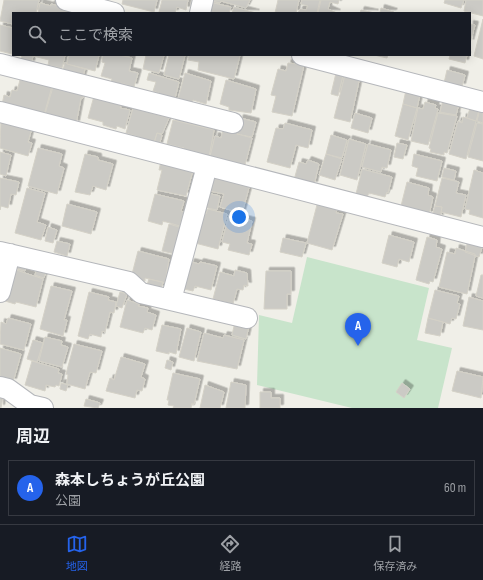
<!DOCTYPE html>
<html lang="ja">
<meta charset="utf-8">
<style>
:root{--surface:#171b24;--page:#20242c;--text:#f1f3f6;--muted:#9ea1a6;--line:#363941;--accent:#2563eb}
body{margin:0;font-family:"Sofia Sans Condensed","Noto Sans JP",sans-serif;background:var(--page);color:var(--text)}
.you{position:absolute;left:239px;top:217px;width:14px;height:14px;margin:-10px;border:3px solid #fff;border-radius:50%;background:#1a73e8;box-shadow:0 0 0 6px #1a73e833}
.badge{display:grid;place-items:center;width:26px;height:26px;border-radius:50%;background:var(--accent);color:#fff;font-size:13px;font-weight:700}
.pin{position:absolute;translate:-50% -33px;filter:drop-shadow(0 1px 2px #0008)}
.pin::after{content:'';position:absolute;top:21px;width:14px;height:12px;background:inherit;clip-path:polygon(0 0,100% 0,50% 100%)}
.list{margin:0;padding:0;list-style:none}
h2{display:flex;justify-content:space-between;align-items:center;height:52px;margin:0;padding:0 16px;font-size:17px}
h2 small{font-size:13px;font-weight:400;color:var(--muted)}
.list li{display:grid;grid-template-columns:26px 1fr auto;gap:12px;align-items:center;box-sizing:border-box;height:56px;margin:0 8px 8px;padding:0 8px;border:1px solid var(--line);border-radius:0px}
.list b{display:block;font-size:15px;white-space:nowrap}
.list p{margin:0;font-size:13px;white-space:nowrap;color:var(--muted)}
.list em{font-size:13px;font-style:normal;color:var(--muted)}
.icon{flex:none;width:22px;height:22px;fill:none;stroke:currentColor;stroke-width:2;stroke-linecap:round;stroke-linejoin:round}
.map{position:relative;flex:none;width:483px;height:408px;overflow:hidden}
.search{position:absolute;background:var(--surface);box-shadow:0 2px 10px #0003;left:12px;right:12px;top:12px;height:44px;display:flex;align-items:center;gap:10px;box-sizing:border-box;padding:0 14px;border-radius:0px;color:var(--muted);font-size:15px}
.sheet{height:116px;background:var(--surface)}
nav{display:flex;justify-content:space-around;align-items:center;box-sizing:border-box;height:56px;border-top:1px solid var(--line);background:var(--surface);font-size:11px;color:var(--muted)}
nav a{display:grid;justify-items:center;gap:2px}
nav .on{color:var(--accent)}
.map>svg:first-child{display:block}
.green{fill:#c8e4cb}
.building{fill:#cbcac5;stroke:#d4d1c7;filter:url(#shadow)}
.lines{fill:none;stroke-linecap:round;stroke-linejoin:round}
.minor-casing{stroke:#b5b7bb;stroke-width:22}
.minor{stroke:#fff;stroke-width:20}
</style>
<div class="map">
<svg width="483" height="408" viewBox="0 0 483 408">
<defs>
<filter id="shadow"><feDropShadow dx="3.5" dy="-3.5" stdDeviation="0" flood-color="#0004"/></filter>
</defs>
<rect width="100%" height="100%" fill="#f0efe8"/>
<path class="green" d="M 307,257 L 429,288 L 417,340 L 452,348 L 438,408 L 352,408 L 257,385 L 259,315 L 292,323 Z"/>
<path class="building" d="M 4,0 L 39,0 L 36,13 L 13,13 L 13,24 L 0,21 Z
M 123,0 L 157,0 L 154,12 L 122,4 Z
M 162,0 L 188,0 L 186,10 L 177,7 L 175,13 L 159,12 Z
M 209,0 L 250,0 L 246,8 L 221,1 L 220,3 Z
M 278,0 L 299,0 L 296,13 L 275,13 Z
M 302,0 L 320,0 L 317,13 L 298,13 L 300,9 L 306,10 L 308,6 L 301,4 Z
M 321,0 L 339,0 L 338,4 L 330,2 L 328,9 L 337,13 L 318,13 Z
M 445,0 L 464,0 L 461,8 L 444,3 Z
M 466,0 L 483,0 L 483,16 L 464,11 Z
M 209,2 L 231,7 L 229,13 L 207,13 Z
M 40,3 L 51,6 L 51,4 L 71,9 L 70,13 L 38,13 Z
M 234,7 L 256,13 L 232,13 Z
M 381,8 L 394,12 L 393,13 L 380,13 Z
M 361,10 L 375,13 L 360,13 Z
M 483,19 L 483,59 L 474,56 Z
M 470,24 L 475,25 L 470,43 Z
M 0,25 L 13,28 L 12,54 L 0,51 Z
M 20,55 L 65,55 L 62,68 L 48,65 L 49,60 L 33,56 L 31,64 L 20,61 L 22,56 Z
M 69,55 L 99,55 L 95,71 L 67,64 Z
M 103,55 L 119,55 L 132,58 L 129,71 L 138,73 L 134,87 L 121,83 L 120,88 L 110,85 L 112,79 L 101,76 L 105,63 L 102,62 Z
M 146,55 L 164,55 L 159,73 L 143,69 Z
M 169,55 L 185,55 L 179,79 L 164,75 Z
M 189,55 L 240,55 L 234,79 L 198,70 L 199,62 L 188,60 Z
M 374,55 L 388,55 L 387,58 Z
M 450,55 L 467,55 L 465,63 L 449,59 Z
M 65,62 L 67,64 L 85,69 L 82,79 L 62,74 Z
M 288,63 L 304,65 L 292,116 L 272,112 L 276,96 L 271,95 L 278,69 L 286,71 Z
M 447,70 L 465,75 L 462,87 L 444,83 Z
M 149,73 L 179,82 L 174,102 L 158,96 L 159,93 L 153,91 L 156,82 L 147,80 Z
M 185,73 L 211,81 L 206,104 L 193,100 L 192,103 L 178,99 Z
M 336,73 L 343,75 L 338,96 L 331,94 Z
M 345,75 L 359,81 L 350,122 L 334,118 Z
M 20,80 L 52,86 L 44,115 L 2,105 L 4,95 L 10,97 L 12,90 L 17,91 Z
M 226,80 L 256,89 L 251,113 L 229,110 L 229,107 L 220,104 Z
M 53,87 L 84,93 L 83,98 L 81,98 L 76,124 L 45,114 Z
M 406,90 L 420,94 L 417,108 L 403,104 Z
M 94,96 L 122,103 L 120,108 L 130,110 L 125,129 L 117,126 L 116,129 L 103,125 L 103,122 L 88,118 Z
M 443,100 L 459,104 L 456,115 L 440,112 Z
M 425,102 L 436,105 L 435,108 L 438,109 L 428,145 L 411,141 L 418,108 L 423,109 Z
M 403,104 L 417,108 L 408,140 L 395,136 Z
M 133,108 L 169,118 L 162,134 L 157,133 L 153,145 L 138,141 L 139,137 L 126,133 Z
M 470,108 L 479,110 L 476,121 L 467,118 Z
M 480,109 L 483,110 L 483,123 L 477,121 Z
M 355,113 L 372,118 L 368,133 L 351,128 Z
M 438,113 L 457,116 L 447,153 L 444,152 L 444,155 L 430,152 L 431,149 L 429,148 Z
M 463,117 L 476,121 L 466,159 L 449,154 L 458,121 L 462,123 Z
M 240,118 L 256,122 L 252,137 L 237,134 Z
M 1,120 L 32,128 L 28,142 L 32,143 L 28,156 L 0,148 Z
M 173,120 L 214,130 L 209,157 L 183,151 L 184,148 L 167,144 Z
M 285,123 L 312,130 L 308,148 L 296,145 L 290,168 L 267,162 L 276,128 L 283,129 Z
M 477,123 L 483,124 L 483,161 L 468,157 Z
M 223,130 L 252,138 L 245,165 L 210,157 L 215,136 L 221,138 Z
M 157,133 L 162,135 L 159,146 L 154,144 Z
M 331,135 L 347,140 L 342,158 L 326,154 Z
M 349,139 L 366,144 L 357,180 L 340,175 Z
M 397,143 L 407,145 L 403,159 L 394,157 Z
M 368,144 L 391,150 L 387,168 L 382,167 L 381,172 L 362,167 Z
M 38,148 L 62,154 L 59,166 L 64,168 L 57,194 L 28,186 Z
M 0,152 L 11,155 L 6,176 L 0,174 Z
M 85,154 L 98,157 L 98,160 L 113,164 L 106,190 L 93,186 L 90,195 L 75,192 Z
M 326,154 L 342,159 L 335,180 L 319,175 Z
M 414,154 L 442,161 L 437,181 L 416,176 L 418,168 L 412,166 Z
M 308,160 L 319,164 L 314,185 L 294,180 L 299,162 L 306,164 Z
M 161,161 L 193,170 L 186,196 L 157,190 L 162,170 L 159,170 Z
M 444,168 L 456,171 L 454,180 L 442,177 Z
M 362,169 L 392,177 L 388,193 L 387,192 L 385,197 L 369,193 L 367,197 L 356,194 Z
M 474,170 L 483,173 L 483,218 L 469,214 L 470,210 L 465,209 Z
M 214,174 L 250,184 L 242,213 L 220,207 L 224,194 L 210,191 Z
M 0,178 L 19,182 L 16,195 L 11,194 L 8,208 L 1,206 L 0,210 Z
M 442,178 L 459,182 L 456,193 L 466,195 L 461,217 L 441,212 L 442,207 L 435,206 Z
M 407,182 L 429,188 L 428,195 L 433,197 L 429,215 L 401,206 Z
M 27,188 L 45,193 L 37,222 L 46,225 L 41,240 L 15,233 Z
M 207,193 L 220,196 L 217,210 L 203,207 Z
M 155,194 L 184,201 L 181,211 L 184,212 L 180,226 L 163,221 L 162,225 L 148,221 Z
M 318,201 L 337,209 L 336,213 L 343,214 L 332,250 L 307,243 Z
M 67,204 L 97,212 L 91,234 L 62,226 Z
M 435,206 L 442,207 L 440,218 L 432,216 Z
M 208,209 L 227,214 L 218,249 L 195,243 L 203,213 L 206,214 Z
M 229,215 L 252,221 L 247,243 L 252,244 L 249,255 L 228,250 L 230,244 L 222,242 Z
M 169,224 L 182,228 L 175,254 L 162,251 Z
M 48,227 L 57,230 L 53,243 L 45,241 Z
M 389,235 L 414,242 L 409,262 L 399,259 L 397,267 L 382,263 Z
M 427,237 L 437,240 L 436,247 L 442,249 L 433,282 L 430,281 L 429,284 L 416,280 Z
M 283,238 L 306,243 L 302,257 L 280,252 Z
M 468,240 L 483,244 L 479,257 L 465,252 Z
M 57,241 L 70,244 L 67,256 L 54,252 Z
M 456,248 L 475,254 L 475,256 L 467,294 L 439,287 L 447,252 L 455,254 Z
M 138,251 L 169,259 L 165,283 L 145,278 L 145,281 L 131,278 Z
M 191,262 L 199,264 L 200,262 L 217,266 L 211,290 L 195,286 L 193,291 L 184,289 Z
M 16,263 L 26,267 L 25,271 L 14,268 Z
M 37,268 L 46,271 L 44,278 L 35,275 Z
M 16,270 L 43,279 L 36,307 L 16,302 L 15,304 L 5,301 L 11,279 Z
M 235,270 L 247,273 L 248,286 L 244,285 L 243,290 L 237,289 L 233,304 L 213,299 L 220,272 L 234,276 Z
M 266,271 L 291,271 L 291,294 L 287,294 L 287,309 L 264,309 Z
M 481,275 L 483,275 L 483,298 L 476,296 Z
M 149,279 L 163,282 L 161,289 L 147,285 Z
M 51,286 L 72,291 L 64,320 L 67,320 L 63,336 L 40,329 Z
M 435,290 L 459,296 L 457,303 L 460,304 L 456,319 L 452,318 L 450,324 L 428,318 Z
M 89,292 L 109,297 L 108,300 L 116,302 L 114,313 L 110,312 L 105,332 L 102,331 L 101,337 L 90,334 L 88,339 L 78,336 Z
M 120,292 L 127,294 L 122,308 L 116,306 Z
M 469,297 L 483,301 L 483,330 L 463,326 Z
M 127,300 L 139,304 L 138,306 L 148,308 L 147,312 L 156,315 L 152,330 L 145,328 L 143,333 L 120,327 Z
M 8,318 L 31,324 L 24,350 L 0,344 L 1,322 L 6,324 Z
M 428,318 L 443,322 L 440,336 L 425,333 Z
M 235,322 L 249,326 L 246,339 L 232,335 Z
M 162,325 L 181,329 L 176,354 L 169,352 L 169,354 L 156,351 Z
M 187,328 L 201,332 L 194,361 L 179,357 Z
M 204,333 L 223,338 L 224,335 L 244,340 L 237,369 L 197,361 Z
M 45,337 L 62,341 L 61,345 L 68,347 L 62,367 L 39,361 Z
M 33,340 L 43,343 L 37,362 L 27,359 Z
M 74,344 L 102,351 L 96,373 L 90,372 L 85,389 L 67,384 L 68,375 L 66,374 Z
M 0,348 L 21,354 L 13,382 L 0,378 Z
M 121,357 L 145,364 L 141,377 L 145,379 L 142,391 L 137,390 L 135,398 L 106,391 L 110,378 L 114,380 Z
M 167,360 L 173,362 L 171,370 L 165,368 Z
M 32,361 L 59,369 L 58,373 L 62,374 L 59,386 L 56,385 L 55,387 L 46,385 L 45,391 L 25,385 Z
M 457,371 L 483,377 L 481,398 L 452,391 Z
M 173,373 L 200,379 L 194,404 L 192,403 L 191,408 L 173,408 L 174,406 L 168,405 L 169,400 L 167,400 Z
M 231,382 L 246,385 L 245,408 L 226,408 Z
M 61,383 L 68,385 L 66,391 L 60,389 Z
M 402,383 L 410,389 L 404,398 L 396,392 Z
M 205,385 L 224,392 L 220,408 L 200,408 Z
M 260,392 L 271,392 L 271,398 L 280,398 L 280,408 L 260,408 Z
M 0,397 L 3,397 L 1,408 L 0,408 Z
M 86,399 L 100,403 L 98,408 L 84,406 Z"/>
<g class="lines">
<defs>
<path id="minor" d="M 66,0 L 114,13
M 200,13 L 203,0
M 302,55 L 483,102
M 0,64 L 233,123
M 0,112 L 483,237
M 0,252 L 129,282 L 141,293 L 247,318
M 0,292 L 10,254
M 171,300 L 207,166
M 0,387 L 8,389 L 30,405 L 43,408"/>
</defs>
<use href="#minor" class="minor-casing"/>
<use href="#minor" class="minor"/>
</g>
</svg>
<div class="you"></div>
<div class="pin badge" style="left:358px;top:346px">A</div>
<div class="search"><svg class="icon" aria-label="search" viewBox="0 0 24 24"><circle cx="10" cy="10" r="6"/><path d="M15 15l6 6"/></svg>ここで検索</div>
</div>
<section class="sheet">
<h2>周辺<small></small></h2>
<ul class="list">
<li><span class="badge">A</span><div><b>森本しちょうが丘公園</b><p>公園</p></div><em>60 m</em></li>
</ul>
</section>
<nav>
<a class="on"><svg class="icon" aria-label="map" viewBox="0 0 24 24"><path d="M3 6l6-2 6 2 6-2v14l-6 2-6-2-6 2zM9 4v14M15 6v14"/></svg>地図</a>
<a><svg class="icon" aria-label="directions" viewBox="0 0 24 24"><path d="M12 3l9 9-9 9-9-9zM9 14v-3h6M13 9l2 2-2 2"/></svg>経路</a>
<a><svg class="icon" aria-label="saved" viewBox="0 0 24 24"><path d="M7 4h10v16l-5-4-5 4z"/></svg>保存済み</a>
</nav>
